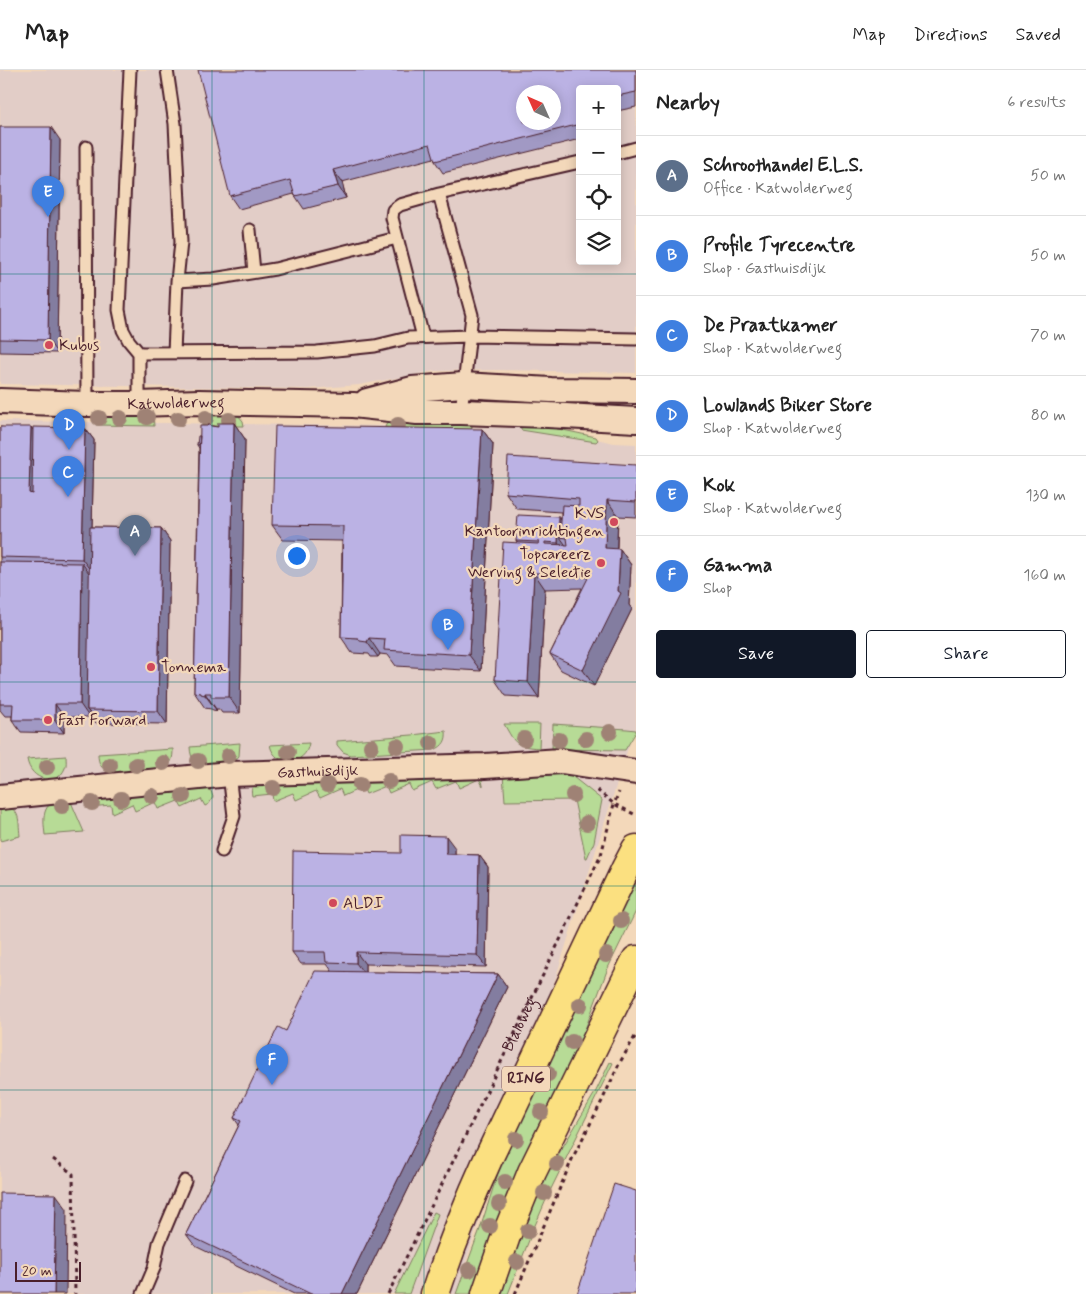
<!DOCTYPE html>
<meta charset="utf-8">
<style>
:root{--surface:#fff;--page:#f6f6f6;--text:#222;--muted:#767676;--line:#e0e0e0;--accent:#111827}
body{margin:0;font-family:Mynerve,sans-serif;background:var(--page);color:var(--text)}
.controls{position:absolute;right:15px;top:15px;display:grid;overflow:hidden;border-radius:5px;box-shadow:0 2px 12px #0003}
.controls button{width:45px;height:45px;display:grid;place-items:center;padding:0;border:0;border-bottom:1px solid var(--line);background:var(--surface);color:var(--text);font:25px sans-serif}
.compass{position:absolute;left:516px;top:15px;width:45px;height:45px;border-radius:50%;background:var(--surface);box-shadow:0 2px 12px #0003;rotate:315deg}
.scale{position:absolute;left:15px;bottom:12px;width:66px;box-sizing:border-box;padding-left:5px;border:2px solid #4a1f2b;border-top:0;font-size:14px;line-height:18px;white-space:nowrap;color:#4a1f2b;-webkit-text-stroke:4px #f3d8ba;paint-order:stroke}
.you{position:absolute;left:296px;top:485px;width:18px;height:18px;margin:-12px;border:4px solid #fff;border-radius:50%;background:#1a73e8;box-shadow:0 0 0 8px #1a73e833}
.badge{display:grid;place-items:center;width:32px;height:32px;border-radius:50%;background:var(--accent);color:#fff;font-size:16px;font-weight:700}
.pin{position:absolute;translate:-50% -41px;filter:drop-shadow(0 1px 2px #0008)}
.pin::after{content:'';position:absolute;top:26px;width:18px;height:15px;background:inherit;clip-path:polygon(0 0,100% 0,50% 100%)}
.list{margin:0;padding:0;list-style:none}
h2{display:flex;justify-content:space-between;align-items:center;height:65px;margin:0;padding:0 20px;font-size:21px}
h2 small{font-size:16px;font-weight:400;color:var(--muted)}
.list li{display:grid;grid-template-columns:32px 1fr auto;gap:15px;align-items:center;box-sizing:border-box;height:80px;padding:0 20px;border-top:1px solid var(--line)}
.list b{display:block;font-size:19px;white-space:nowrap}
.list p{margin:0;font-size:16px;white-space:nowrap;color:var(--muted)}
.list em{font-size:16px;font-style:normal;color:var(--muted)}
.actions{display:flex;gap:10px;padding:15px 20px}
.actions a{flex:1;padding:11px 0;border:1px solid var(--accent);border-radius:5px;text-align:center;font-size:18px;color:var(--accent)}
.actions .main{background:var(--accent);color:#fff}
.icon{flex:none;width:28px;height:28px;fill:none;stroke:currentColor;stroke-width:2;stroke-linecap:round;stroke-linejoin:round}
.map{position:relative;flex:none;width:636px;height:1224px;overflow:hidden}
header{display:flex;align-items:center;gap:30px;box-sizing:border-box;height:70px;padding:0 25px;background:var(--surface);border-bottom:1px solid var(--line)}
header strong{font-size:24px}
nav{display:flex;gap:28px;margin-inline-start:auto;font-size:18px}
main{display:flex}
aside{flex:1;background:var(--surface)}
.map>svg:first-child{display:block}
.built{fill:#e2cdc7;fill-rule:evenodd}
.green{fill:#b7db96;stroke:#807d60}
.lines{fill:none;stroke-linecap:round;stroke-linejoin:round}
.service-casing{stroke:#4a1f2b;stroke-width:15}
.minor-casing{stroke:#4a1f2b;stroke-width:28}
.primary-casing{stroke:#4a1f2b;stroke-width:31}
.path{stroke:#4a1f2b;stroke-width:3;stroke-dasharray:4 4;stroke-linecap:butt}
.service{stroke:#f3d8ba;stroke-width:11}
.minor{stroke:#f3d8ba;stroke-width:24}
.primary{stroke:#fbe080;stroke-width:28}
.tree{fill:#9f8274}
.wall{fill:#a199c4;stroke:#4a1f2b}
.shaded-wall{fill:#837da0;stroke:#4a1f2b}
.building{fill:#bbb2e4;stroke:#4a1f2b;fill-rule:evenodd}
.grid{fill:none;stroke:#0f766e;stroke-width:1;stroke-opacity:0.55}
.poi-dot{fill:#d1495b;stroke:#f3d8ba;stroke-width:2}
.labels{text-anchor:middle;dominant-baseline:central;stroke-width:4.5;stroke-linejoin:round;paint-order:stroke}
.shield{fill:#f3d8ba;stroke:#7d5656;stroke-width:1}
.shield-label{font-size:15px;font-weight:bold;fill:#4a1f2b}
.poi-label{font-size:16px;fill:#4a1f2b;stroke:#f3d8ba;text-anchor:start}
.street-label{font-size:16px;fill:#4a1f2b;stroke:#f3d8ba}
</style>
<header>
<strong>Map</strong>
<nav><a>Map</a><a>Directions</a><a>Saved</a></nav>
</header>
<main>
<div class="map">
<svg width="636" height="1224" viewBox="0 0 636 1224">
<rect width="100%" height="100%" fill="#f3d8ba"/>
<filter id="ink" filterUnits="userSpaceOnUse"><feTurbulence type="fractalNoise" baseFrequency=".02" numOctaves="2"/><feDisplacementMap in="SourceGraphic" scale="10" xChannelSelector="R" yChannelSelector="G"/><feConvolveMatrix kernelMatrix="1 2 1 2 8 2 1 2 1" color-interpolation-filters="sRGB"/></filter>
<g filter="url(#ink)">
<path class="built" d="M 0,0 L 636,0 L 636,303 L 497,300 L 435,301 L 359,315 L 308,319 L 0,314 ZM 580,19 L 617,19 L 617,191 L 580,191 ZM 524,22 L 554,22 L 554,52 L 524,52 Z
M 0,351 L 476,357 L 552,359 L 614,373 L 636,374 L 636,659 L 630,672 L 456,1224 L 0,1224 Z"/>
<path class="green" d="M 153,344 L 154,356 L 96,355 L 96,346 Z
M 204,344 L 238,345 L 243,351 L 244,356 L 202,356 L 203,345 Z
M 389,349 L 472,350 L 472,360 L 470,362 L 385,357 Z
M 530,353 L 596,367 L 598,370 L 596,372 L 521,360 L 521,357 L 524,354 Z
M 504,654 L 540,654 L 539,678 C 515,676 516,675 504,654 Z
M 553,654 L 627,659 L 636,660 L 636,662 L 625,680 L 552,679 Z
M 446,661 C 447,670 444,676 434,680 L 351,685 L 343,682 L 337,675 L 337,671 L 412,665 Z
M 240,673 L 239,686 L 234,692 C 216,695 191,705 190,677 Z
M 309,673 C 306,696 275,698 270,675 Z
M 173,679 C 173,688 172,694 164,699 L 110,703 C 101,699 98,693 98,684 Z
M 66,686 C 66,690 67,695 65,698 C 58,717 30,711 27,689 Z
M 481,703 L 483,716 L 479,709 L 459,718 L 456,711 L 436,719 L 432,712 L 412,721 L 409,714 L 389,723 L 386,716 L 366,724 L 363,717 L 343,726 L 340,719 L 320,728 L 316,721 L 296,730 L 293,723 L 273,731 L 272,724 L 252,726 C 251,720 251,718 255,715 Z
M 568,703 L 602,730 L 594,772 L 587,788 L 586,788 L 574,730 L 505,731 L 503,704 Z
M 205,718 L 211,721 L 213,727 L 209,734 L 205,736 L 201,729 L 182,738 L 178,731 L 158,739 L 155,732 L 135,741 L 132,734 L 112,743 L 111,735 L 89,737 L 89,732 L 91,728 Z
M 69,730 L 71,732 L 84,762 L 45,765 C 44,755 41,739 52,733 C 56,730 64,731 69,730 Z
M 0,734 C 21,739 18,747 20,766 L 0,771 Z
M 636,804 L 636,841 L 608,898 L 569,1002 L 474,1224 L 456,1224 L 480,1159 L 512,1059 Z
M 610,992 L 613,993 L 549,1123 L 533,1160 L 508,1224 L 498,1224 L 513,1183 L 545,1107 L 596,1021 Z
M 434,1142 L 438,1144 L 409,1224 L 394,1224 Z"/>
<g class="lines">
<defs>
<path id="service" d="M 130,0 L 119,240 L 123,260 L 129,271 L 139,283 L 139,334
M 167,0 L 175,54 L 181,172 L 177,211
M 86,77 L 87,334
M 617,83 L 636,78
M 439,124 L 472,245 L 461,342
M 250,160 L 254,202
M 423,267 L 392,148 L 393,140 L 400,135 L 439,124 L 580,92
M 139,283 L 317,282 L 375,276 L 408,268 L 470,266 L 636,269
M 174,283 L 177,211 L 213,209 L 275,199 L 397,168
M 222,781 L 234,746 L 229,704
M 143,1224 L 154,1198 L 159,1173 L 185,1111"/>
<g id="minor">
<path id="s2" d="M 0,331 L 87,334 L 139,334 L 199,332 L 353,335 L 417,342 L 461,342 L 548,345 L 636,350"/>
<path d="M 367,331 L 412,319 L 463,315 L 551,320 L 636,321"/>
<path id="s3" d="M 0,727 L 229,704 L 485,696 L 561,691 L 636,702"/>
</g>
<path id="primary" d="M 435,1224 C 450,1178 468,1133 488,1089 L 626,798 L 636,779
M 486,1224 L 506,1166 L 532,1102 L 636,890"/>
</defs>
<use href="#service" class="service-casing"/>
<use href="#minor" class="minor-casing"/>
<use href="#primary" class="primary-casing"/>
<g class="path">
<path d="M 597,720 L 614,734 L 636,745"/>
<path d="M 53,1089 L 73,1104 L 75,1224"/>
<path id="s1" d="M 388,1224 L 429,1141 L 601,785 L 614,734 L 619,722"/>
<path d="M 515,1224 L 573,1087 L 602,1031 L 619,994 L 636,965"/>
</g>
<use href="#service" class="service"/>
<use href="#minor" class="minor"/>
<use href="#primary" class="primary"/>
</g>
<g class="tree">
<circle cx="147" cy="347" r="8"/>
<circle cx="99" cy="348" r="8"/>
<circle cx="120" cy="348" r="8"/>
<circle cx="206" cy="348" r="8"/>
<circle cx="178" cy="349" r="8"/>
<circle cx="229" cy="350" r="8"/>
<circle cx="398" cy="355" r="8"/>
<circle cx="610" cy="662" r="8"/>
<circle cx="524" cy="669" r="8"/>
<circle cx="586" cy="669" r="8"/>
<circle cx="559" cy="670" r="8"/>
<circle cx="431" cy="673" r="8"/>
<circle cx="371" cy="676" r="8"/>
<circle cx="397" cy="676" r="8"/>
<circle cx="288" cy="682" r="8"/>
<circle cx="228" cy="686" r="8"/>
<circle cx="198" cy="691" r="8"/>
<circle cx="163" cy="693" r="8"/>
<circle cx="110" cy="695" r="8"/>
<circle cx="136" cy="695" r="8"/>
<circle cx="47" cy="697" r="8"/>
<circle cx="389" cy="711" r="8"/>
<circle cx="327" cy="715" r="8"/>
<circle cx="360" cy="715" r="8"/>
<circle cx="273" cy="718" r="8"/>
<circle cx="573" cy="725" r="8"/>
<circle cx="152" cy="726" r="8"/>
<circle cx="183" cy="726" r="8"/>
<circle cx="121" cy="729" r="8"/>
<circle cx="92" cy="733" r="8"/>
<circle cx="62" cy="736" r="8"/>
<circle cx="587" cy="753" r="8"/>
<circle cx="621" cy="851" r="8"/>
<circle cx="606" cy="885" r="8"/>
<circle cx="580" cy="935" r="8"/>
<circle cx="572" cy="972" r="8"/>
<circle cx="548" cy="1004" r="8"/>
<circle cx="541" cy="1042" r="8"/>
<circle cx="516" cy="1069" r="8"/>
<circle cx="557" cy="1094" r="8"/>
<circle cx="505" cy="1112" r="8"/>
<circle cx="544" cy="1123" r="8"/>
<circle cx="499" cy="1134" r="8"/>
<circle cx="490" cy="1156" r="8"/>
<circle cx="528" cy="1161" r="8"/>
<circle cx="517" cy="1192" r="8"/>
<circle cx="469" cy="1200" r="8"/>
</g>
<path class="wall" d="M 636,0 L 636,37 L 617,41 L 617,19 L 580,19 L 580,69 L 443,103 L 435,91 L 434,88 L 342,112 L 346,128 L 304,139 L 294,124 L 239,139 L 230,126 Z
M 0,57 L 60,70 L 57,283 L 0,282 Z
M 234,353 L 245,369 L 240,643 L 222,643 L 219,639 L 216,639 L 217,641 L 213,640 L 211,639 L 205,638 L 194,622 L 199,378 L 197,375 L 200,366 L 212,356 L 218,357 Z
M 0,357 L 33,361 L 85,358 L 94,370 L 92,457 L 161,458 L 170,471 L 167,654 L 96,653 L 89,642 L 89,647 L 64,647 L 64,663 L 21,662 L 12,650 L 12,646 L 5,646 L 0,640 Z
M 482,359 L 493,374 L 481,601 L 396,596 L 388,585 L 380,584 L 378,587 L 371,587 L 369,584 L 352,583 L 341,567 L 342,471 L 283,470 L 272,455 Z
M 636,395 L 636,447 L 618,446 L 617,479 L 620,479 L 631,495 L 629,535 L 632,539 L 594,616 L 561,600 L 550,584 L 582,518 L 545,519 L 539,628 L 506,626 L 495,610 L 517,472 L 516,471 L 561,449 L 561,442 L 517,439 L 506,423 Z
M 455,778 L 455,784 L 479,785 L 488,797 L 486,897 L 365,894 L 365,902 L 498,904 L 507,917 L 357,1224 L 294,1224 L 195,1176 L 186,1164 L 239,1055 L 234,1048 L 286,961 L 332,901 L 327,894 L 301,894 L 292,882 L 401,783 Z"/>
<path class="shaded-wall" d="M 51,57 L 60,70 L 57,283 L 48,270 Z
M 333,100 L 342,112 L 346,128 L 338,116 Z
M 234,353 L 245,369 L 240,643 L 229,627 Z
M 31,357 L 40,370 L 38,436 L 29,423 Z
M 85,358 L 94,370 L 91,501 L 82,489 Z
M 482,359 L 493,374 L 481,601 L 469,585 Z
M 607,430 L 618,446 L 616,494 L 605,478 Z
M 559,447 L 571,463 L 560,467 L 570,481 L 569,489 L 558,473 Z
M 161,458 L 170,471 L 167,654 L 158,641 Z
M 620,479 L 631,495 L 629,535 L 632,539 L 594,616 L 583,600 L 618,521 Z
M 82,493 L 91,506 L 87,640 L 89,642 L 89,647 L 80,634 Z
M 534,503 L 545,519 L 539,628 L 528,612 Z
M 369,568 L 380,584 L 378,587 L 367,572 Z
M 205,623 L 216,639 L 217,641 L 205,625 Z
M 55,634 L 64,647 L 64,663 L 55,650 Z
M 446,766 L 455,778 L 455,797 L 446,784 Z
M 479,785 L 488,797 L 486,897 L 477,885 Z
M 356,882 L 365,894 L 365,905 L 356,893 Z
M 498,904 L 507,917 L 357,1224 L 342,1224 Z
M 56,1124 L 67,1139 L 66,1224 L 54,1224 Z"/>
<path class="building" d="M 198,0 L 636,0 L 636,22 L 617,26 L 617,19 L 580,19 L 580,54 L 435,91 L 430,74 L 333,100 L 338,116 L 295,126 L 290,110 L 230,126 ZM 524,22 L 554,22 L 554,52 L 524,52 Z
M 0,57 L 51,57 L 48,270 L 0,269 Z
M 218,353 L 234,353 L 229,627 L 211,627 L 211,623 L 205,623 L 205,625 L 201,624 L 201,623 L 194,622 L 200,356 L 207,356 L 208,355 L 211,355 L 211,356 L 218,357 Z
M 275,356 L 482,359 L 469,585 L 384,580 L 385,569 L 369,568 L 367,572 L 360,571 L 358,568 L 341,567 L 343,456 L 272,455 Z
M 0,357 L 31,357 L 29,423 L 32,424 L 33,357 L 85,358 L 82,489 L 0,487 Z
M 198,366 L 200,366 L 199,375 L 197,375 Z
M 508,387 L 636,395 L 636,432 L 607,430 L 605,478 L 620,479 L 618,521 L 621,523 L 583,600 L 550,584 L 588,508 L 576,503 L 534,503 L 528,612 L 495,610 L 503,472 L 538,474 L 539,472 L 516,471 L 518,445 L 559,447 L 558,473 L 545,472 L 545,474 L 568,475 L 567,468 L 560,467 L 562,435 L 579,436 L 579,429 L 506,423 Z
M 90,457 L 161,458 L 158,641 L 87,640 Z
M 0,492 L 82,493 L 80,634 L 55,634 L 55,650 L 12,650 L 13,634 L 0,634 Z
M 401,765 L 446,766 L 446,784 L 479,785 L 477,885 L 356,882 L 356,893 L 326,892 L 325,882 L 292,882 L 293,781 L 401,783 Z
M 315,901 L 498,904 L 342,1224 L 311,1224 L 186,1164 L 241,1051 L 234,1048 L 278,957 L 286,961 Z
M 614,1114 L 636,1121 L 636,1224 L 577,1224 Z
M 0,1123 L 56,1124 L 54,1224 L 0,1224 Z"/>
</g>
<path class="grid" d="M 212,0 L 212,1224M 424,0 L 424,1224M 0,204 L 636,204M 0,408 L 636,408M 0,612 L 636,612M 0,816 L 636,816M 0,1020 L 636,1020"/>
<g class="poi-dot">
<circle cx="49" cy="275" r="5"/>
<circle cx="614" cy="452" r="5"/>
<circle cx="601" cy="493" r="5"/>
<circle cx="151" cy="597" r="5"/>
<circle cx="48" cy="650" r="5"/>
<circle cx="333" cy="833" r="5"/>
</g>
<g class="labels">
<rect class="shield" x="502" y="996.5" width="48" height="25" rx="4"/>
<g class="shield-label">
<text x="526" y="1009">RING</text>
</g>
<g class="poi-label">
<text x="59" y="275">Kubus</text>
<text x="604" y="443" text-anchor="end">KVS<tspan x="604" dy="18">Kantoorinrichtingen</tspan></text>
<text x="591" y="484" text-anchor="end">Topcareerz<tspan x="591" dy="18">Werving &amp; Selectie</tspan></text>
<text x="161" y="597">Tonnema</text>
<text x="58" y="650">Fast Forward</text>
<text x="343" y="833">ALDI</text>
</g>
<g class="street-label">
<text stroke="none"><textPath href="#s2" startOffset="176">Katwolderweg</textPath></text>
<text stroke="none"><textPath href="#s3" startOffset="319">Gasthuisdijk</textPath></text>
<text stroke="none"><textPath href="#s1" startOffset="300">Blaloweg</textPath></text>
</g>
</g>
</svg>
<div class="controls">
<button>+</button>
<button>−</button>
<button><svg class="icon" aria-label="locate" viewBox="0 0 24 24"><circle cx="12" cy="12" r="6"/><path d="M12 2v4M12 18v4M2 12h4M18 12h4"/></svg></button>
<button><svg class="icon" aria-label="layers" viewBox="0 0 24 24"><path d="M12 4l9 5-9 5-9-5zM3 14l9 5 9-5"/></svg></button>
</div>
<svg class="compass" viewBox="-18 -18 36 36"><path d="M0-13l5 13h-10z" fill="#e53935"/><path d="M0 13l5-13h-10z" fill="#767676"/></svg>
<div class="scale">20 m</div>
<div class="you"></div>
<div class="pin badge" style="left:135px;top:486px;background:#5c6f8a">A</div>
<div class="pin badge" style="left:448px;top:580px;background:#3f7fe0">B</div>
<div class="pin badge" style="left:68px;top:427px;background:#3f7fe0">C</div>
<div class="pin badge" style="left:69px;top:380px;background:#3f7fe0">D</div>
<div class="pin badge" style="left:48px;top:147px;background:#3f7fe0">E</div>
<div class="pin badge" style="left:272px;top:1015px;background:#3f7fe0">F</div>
</div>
<aside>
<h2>Nearby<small>6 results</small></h2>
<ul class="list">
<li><span class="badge" style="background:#5c6f8a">A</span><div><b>Schroothandel E.L.S.</b><p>Office · Katwolderweg</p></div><em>50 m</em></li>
<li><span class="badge" style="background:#3f7fe0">B</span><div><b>Profile Tyrecentre</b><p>Shop · Gasthuisdijk</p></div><em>50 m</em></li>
<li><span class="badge" style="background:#3f7fe0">C</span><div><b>De Praatkamer</b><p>Shop · Katwolderweg</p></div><em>70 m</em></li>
<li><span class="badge" style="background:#3f7fe0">D</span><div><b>Lowlands Biker Store</b><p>Shop · Katwolderweg</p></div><em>80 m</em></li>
<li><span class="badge" style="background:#3f7fe0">E</span><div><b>Kok</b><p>Shop · Katwolderweg</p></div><em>130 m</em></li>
<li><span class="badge" style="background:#3f7fe0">F</span><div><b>Gamma</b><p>Shop</p></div><em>160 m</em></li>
</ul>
<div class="actions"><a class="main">Save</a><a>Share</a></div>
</aside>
</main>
